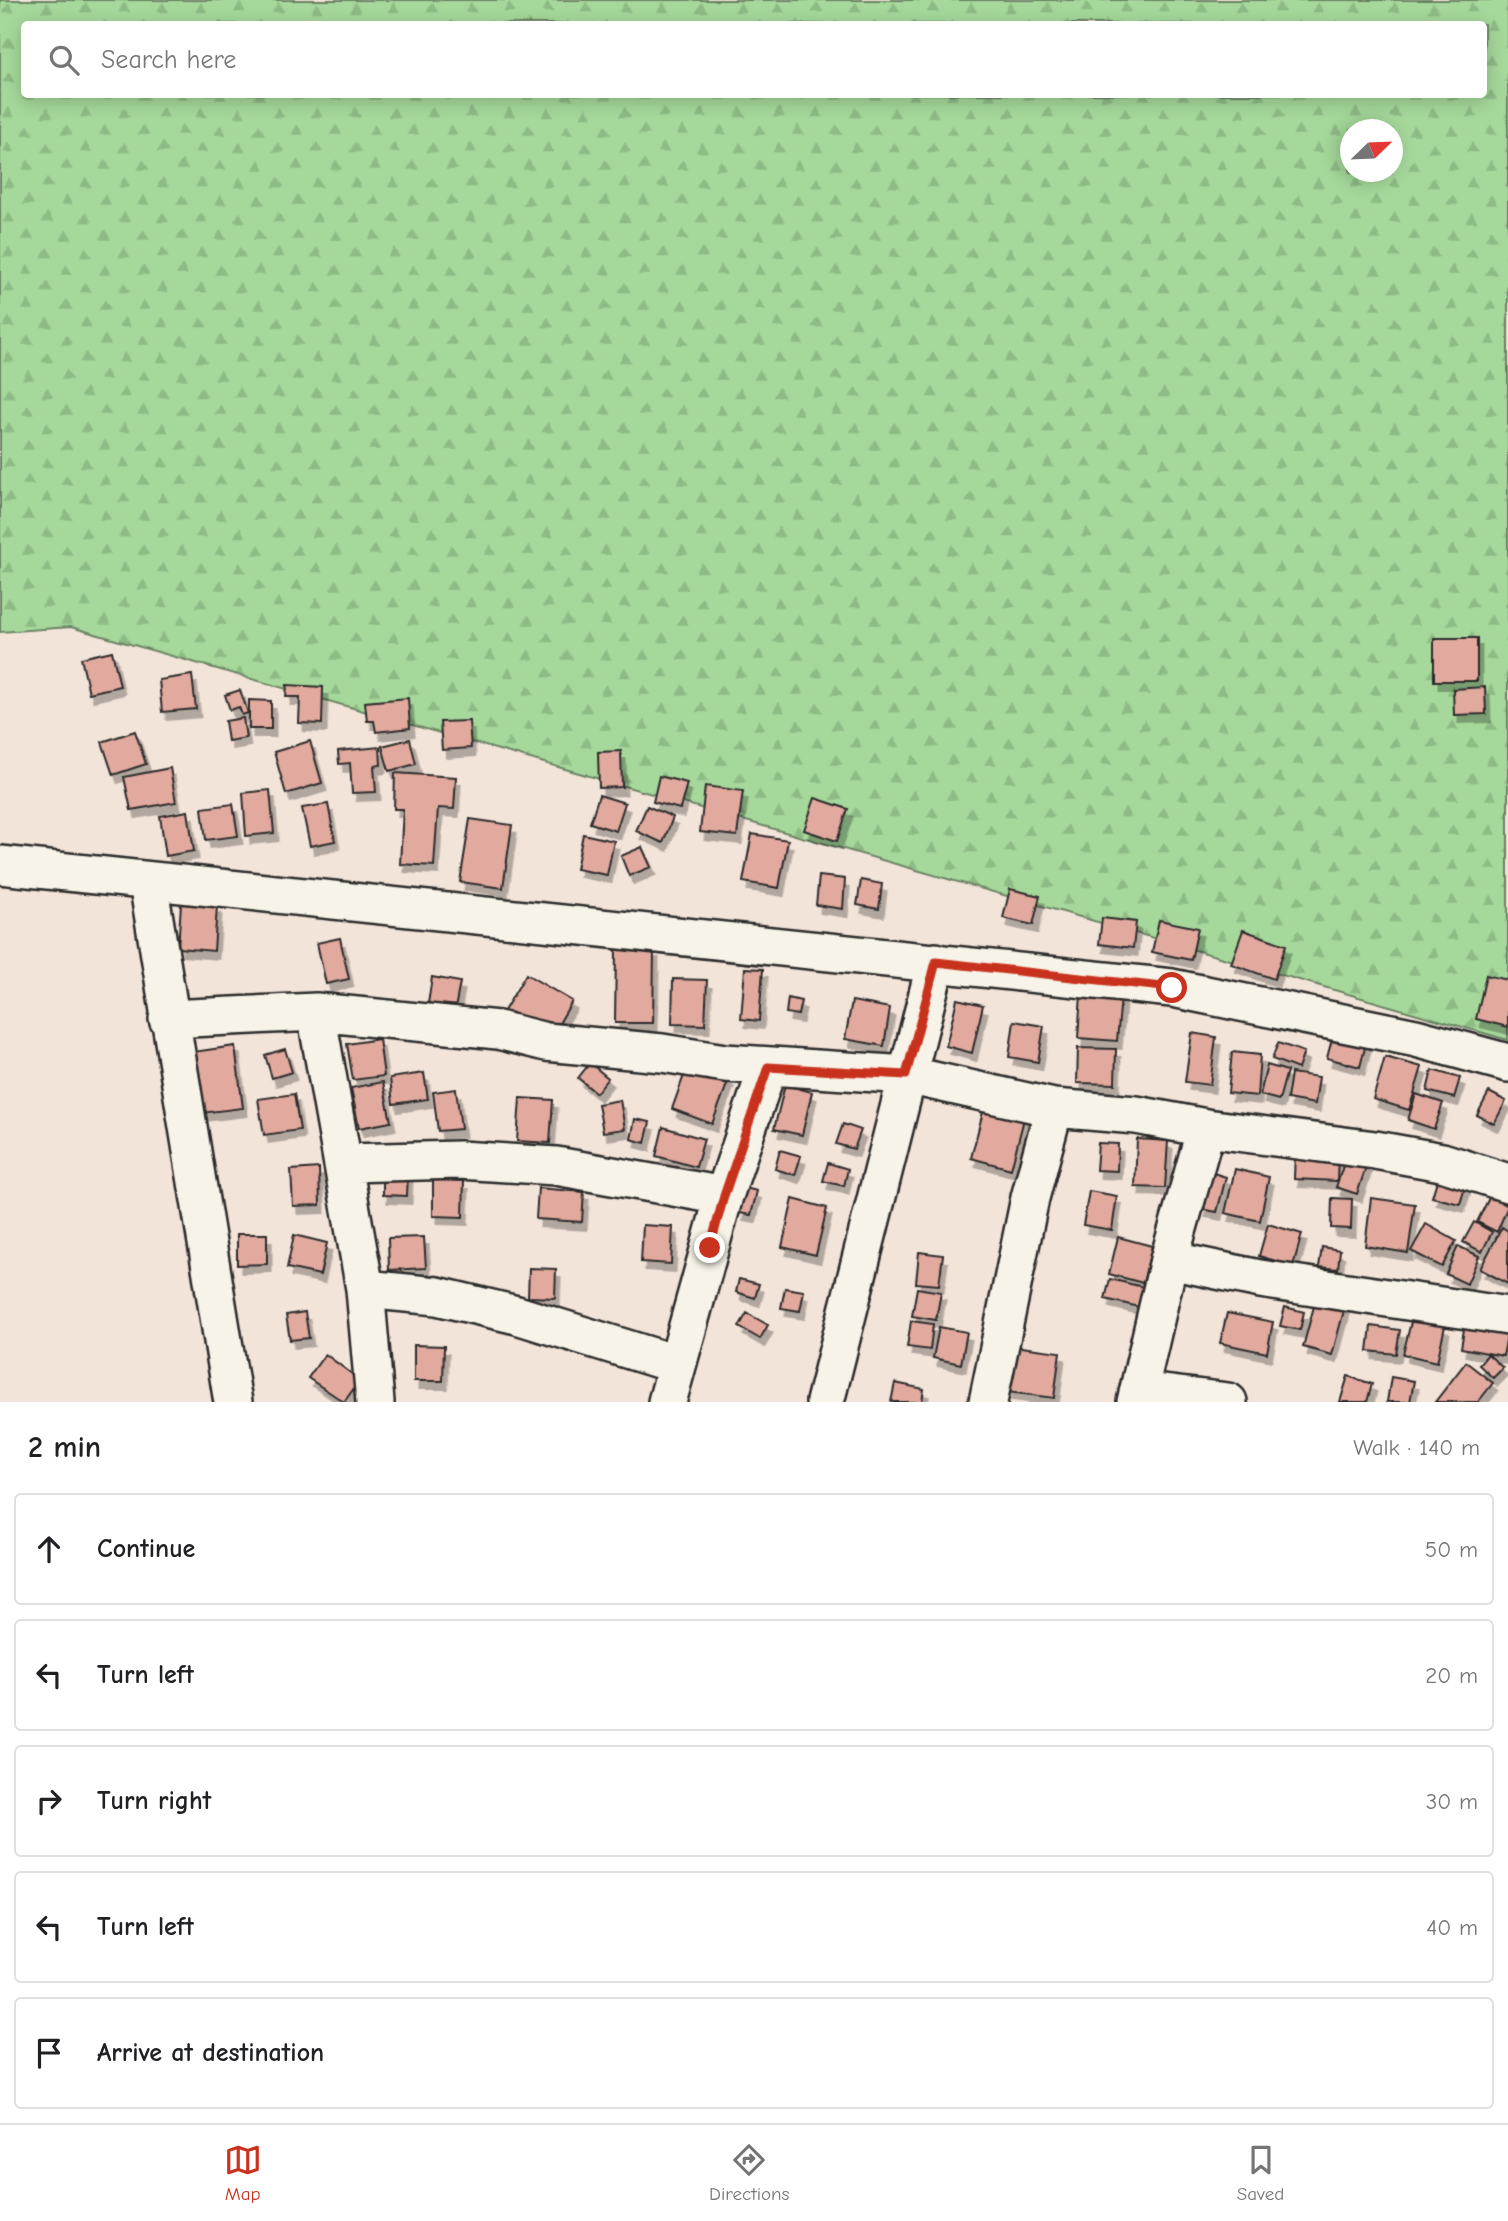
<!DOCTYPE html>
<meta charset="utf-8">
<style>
:root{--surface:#fff;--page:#f6f6f6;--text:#202124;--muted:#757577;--line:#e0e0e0;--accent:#c8321e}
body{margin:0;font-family:"Comic Neue",sans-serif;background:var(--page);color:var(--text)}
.compass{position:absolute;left:1340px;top:119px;width:63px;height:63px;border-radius:50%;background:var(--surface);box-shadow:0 4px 18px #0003;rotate:67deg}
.stop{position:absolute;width:21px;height:21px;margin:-16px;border:5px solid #c8321e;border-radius:50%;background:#fff}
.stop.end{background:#c8321e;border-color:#fff;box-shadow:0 2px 7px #0008}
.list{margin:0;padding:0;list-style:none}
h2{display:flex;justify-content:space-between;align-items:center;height:91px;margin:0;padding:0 28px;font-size:30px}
h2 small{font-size:23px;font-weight:400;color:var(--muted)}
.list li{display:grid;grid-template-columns:46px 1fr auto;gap:21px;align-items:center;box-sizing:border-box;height:112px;margin:0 14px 14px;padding:0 14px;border:2px solid var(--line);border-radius:7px}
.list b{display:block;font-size:26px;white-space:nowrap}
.list em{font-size:23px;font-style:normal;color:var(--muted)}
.icon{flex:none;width:38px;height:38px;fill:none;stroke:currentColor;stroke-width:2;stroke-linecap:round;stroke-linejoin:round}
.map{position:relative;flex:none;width:1508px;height:1402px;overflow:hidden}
.search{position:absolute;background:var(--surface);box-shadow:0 4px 18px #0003;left:21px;right:21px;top:21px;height:77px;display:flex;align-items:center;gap:18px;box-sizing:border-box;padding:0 24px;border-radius:7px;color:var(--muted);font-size:26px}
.sheet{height:721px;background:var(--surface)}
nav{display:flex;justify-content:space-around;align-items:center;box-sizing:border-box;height:98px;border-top:2px solid var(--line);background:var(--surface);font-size:19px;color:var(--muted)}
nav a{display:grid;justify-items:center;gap:4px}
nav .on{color:var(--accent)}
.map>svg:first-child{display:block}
.forest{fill:url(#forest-firs);stroke:#688262;stroke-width:2;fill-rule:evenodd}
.building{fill:#e2a99e;stroke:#2b2b2b;stroke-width:2;filter:url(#shadow)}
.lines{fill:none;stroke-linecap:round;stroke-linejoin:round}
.street-casing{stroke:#2b2b2b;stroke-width:42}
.street{stroke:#f7f3e8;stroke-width:37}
.route{stroke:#c8321e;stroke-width:9}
</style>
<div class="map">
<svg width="1508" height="1402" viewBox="0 0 1508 1402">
<defs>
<pattern id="forest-firs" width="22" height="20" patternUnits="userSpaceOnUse" patternTransform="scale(1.75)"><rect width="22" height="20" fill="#a5d89a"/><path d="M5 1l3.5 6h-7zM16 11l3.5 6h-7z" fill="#8eba85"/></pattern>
<filter id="shadow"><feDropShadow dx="4.5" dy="8" stdDeviation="0" flood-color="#0004"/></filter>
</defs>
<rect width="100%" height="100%" fill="#f3e4d9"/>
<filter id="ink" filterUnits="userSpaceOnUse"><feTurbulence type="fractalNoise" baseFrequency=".0143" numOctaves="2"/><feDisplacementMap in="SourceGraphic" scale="14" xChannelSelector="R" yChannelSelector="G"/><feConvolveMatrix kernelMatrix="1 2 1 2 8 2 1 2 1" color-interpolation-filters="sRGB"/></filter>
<g filter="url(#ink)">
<path class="forest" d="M 0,0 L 1508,0 L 1508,1040 L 71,627 L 0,632 ZM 24,24 L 1484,24 L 1484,94 L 24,94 ZM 1350,130 L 1392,130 L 1392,172 L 1350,172 Z"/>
<path class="building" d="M 1434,638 L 1477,638 L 1477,681 L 1434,681 Z
M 112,651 L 120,686 L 89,693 L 81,658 Z
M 192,675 L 196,709 L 162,712 L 159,680 Z
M 287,685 L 323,687 L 322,724 L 299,723 L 300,697 L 286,697 Z
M 1485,687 L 1486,714 L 1454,715 L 1453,689 Z
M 240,690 L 248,713 L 242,715 L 239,707 L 230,710 L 225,695 Z
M 408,698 L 410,728 L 376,732 L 374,721 L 367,721 L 365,702 Z
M 249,700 L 271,701 L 271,729 L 249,729 Z
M 243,718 L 246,738 L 228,741 L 225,721 Z
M 469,721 L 471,748 L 442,750 L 440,722 Z
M 135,731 L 146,764 L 113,775 L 102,742 Z
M 410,739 L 416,764 L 389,771 L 382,746 Z
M 310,741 L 322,783 L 286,794 L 274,752 Z
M 380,747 L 381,765 L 374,766 L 376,792 L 352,793 L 350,763 L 339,764 L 338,751 Z
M 621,751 L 622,787 L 599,788 L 598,752 Z
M 170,768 L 176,802 L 131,810 L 124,777 Z
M 395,773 L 456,777 L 454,809 L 438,808 L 434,866 L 400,864 L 403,809 L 394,809 Z
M 659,776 L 687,783 L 680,809 L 653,802 Z
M 705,786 L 743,791 L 737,836 L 700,832 Z
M 270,790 L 274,833 L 246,836 L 243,793 Z
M 599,795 L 625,803 L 616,831 L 590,823 Z
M 815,798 L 848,809 L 837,841 L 804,830 Z
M 233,804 L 238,836 L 206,840 L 202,808 Z
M 328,804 L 335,841 L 310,846 L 302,808 Z
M 647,806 L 673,817 L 663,843 L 636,831 Z
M 188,811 L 194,851 L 166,856 L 160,816 Z
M 470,819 L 512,825 L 503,888 L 460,882 Z
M 583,834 L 614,841 L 607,875 L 576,869 Z
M 752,834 L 788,840 L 779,888 L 743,882 Z
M 642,847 L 651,867 L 629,876 L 621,856 Z
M 819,876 L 845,879 L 843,909 L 816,905 Z
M 861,880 L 882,884 L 879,909 L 857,905 Z
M 1010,889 L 1040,896 L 1033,925 L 1003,918 Z
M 181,904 L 217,906 L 214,951 L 178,948 Z
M 1102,918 L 1136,922 L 1133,948 L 1099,944 Z
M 1159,920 L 1198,928 L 1191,960 L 1152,952 Z
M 1243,930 L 1286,945 L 1274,979 L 1231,964 Z
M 340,938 L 349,979 L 326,984 L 317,943 Z
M 616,950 L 654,950 L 653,1023 L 615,1023 Z
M 745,968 L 763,969 L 759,1021 L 741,1019 Z
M 526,974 L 572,1001 L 550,1039 L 504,1011 Z
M 1486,975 L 1508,980 L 1508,1027 L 1476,1019 Z
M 432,977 L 460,982 L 455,1009 L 428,1004 Z
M 673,979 L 707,980 L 705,1025 L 672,1024 Z
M 1081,994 L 1121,997 L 1117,1041 L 1078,1038 Z
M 788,998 L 801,1001 L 798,1015 L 786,1013 Z
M 957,999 L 983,1005 L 972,1053 L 946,1046 Z
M 852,1001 L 890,1008 L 884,1046 L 845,1039 Z
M 1014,1021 L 1044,1026 L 1038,1062 L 1009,1057 Z
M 1334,1031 L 1367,1040 L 1360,1067 L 1327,1058 Z
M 1192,1033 L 1216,1037 L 1210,1085 L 1185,1082 Z
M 379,1039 L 384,1076 L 353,1080 L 347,1044 Z
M 1278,1043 L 1304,1052 L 1298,1069 L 1272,1059 Z
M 235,1046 L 243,1108 L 201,1113 L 193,1052 Z
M 1078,1048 L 1116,1049 L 1115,1084 L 1077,1083 Z
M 285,1049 L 292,1072 L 272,1078 L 265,1055 Z
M 1232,1052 L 1260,1055 L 1257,1096 L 1228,1093 Z
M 1385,1057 L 1422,1067 L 1409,1110 L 1373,1099 Z
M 590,1063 L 608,1078 L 596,1093 L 578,1078 Z
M 688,1064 L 729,1079 L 712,1124 L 672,1109 Z
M 1267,1065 L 1287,1071 L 1279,1100 L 1260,1095 Z
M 1432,1070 L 1460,1078 L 1454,1098 L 1427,1091 Z
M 424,1073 L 428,1099 L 393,1104 L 390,1078 Z
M 1291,1073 L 1319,1077 L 1315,1104 L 1287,1099 Z
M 383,1082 L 391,1122 L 359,1128 L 351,1088 Z
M 785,1085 L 812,1092 L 802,1135 L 774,1129 Z
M 456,1089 L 461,1129 L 438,1131 L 433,1092 Z
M 1489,1092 L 1506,1101 L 1494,1124 L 1477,1115 Z
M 294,1094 L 300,1130 L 264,1135 L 258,1099 Z
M 1416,1094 L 1443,1103 L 1434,1129 L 1408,1120 Z
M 520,1098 L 553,1100 L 550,1143 L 517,1141 Z
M 620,1100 L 625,1129 L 603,1132 L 598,1104 Z
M 985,1104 L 1025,1115 L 1011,1169 L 971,1158 Z
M 635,1119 L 650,1122 L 645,1143 L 631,1139 Z
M 843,1124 L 861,1130 L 854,1149 L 836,1144 Z
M 663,1127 L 704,1139 L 696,1167 L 656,1156 Z
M 1137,1139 L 1168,1141 L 1165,1188 L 1135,1187 Z
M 1098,1143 L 1118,1144 L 1117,1171 L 1096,1170 Z
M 780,1150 L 801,1156 L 795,1175 L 775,1169 Z
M 1295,1152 L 1338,1154 L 1337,1181 L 1294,1179 Z
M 1346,1157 L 1367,1164 L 1357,1194 L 1336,1187 Z
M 828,1163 L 848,1169 L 844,1186 L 823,1181 Z
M 319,1168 L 320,1205 L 293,1206 L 291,1170 Z
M 1235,1169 L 1269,1177 L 1260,1221 L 1225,1213 Z
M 383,1171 L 408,1172 L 407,1196 L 383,1195 Z
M 1210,1172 L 1226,1177 L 1217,1212 L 1201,1209 Z
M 1438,1177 L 1466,1184 L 1460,1204 L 1432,1197 Z
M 433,1180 L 464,1181 L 463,1217 L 433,1216 Z
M 538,1188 L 584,1192 L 582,1222 L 536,1219 Z
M 745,1188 L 757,1191 L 751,1215 L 739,1213 Z
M 1089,1191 L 1117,1196 L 1112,1230 L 1083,1225 Z
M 1490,1196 L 1508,1206 L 1497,1232 L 1477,1222 Z
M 1332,1198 L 1352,1199 L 1351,1229 L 1331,1228 Z
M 1371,1198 L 1415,1204 L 1408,1253 L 1365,1246 Z
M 793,1199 L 827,1208 L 816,1255 L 782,1247 Z
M 1474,1222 L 1492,1232 L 1482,1252 L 1463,1242 Z
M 1268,1224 L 1302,1234 L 1293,1266 L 1259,1256 Z
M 1426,1224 L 1456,1241 L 1442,1267 L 1411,1251 Z
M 643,1225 L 673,1227 L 671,1264 L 641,1262 Z
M 1502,1227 L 1508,1231 L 1508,1284 L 1480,1269 Z
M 237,1234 L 267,1234 L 267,1264 L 237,1265 Z
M 294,1235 L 327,1243 L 320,1275 L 287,1268 Z
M 424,1237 L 426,1268 L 389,1270 L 388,1238 Z
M 1118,1237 L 1152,1246 L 1143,1283 L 1109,1274 Z
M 1458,1246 L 1479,1256 L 1467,1284 L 1446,1274 Z
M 1322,1247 L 1340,1250 L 1338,1269 L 1319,1267 Z
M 919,1252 L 943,1255 L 939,1285 L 916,1283 Z
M 529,1268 L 556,1269 L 555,1298 L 528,1297 Z
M 739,1279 L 759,1284 L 755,1298 L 736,1292 Z
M 1110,1279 L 1143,1287 L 1139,1307 L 1105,1299 Z
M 785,1288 L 804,1291 L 800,1311 L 781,1308 Z
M 917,1288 L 941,1292 L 936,1320 L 912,1316 Z
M 1317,1295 L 1346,1303 L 1332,1355 L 1303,1347 Z
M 1285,1307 L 1304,1312 L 1300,1330 L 1280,1326 Z
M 305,1312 L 309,1338 L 290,1340 L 286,1315 Z
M 747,1313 L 768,1325 L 760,1339 L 739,1327 Z
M 1227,1313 L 1273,1322 L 1267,1353 L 1220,1343 Z
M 1412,1318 L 1445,1326 L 1437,1362 L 1403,1354 Z
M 911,1321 L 933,1324 L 930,1350 L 907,1347 Z
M 1465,1323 L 1508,1332 L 1503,1356 L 1461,1348 Z
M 1371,1326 L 1400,1330 L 1396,1354 L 1368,1351 Z
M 939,1327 L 967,1332 L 961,1364 L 933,1358 Z
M 414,1345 L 444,1346 L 443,1381 L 414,1381 Z
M 1013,1346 L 1060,1352 L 1054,1398 L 1007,1392 Z
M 325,1354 L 360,1380 L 344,1402 L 308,1378 Z
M 1488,1354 L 1503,1368 L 1493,1378 L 1479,1365 Z
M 1466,1362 L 1493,1383 L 1478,1402 L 1435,1402 Z
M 1348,1376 L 1372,1384 L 1367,1402 L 1340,1402 Z
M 1391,1377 L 1414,1381 L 1410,1402 L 1387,1402 Z
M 895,1383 L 924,1389 L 922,1402 L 891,1402 Z"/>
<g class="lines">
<defs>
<path id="street" d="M 0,865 L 1172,988 L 1416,1038 L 1508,1063
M 148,882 L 233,1402
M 316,1012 L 498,1030 L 546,1042 L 662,1053 L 725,1063 L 907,1075 L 1054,1108
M 168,1019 L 316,1012 L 365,1289 L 375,1402
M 1206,1128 L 1375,1150 L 1442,1162 L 1508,1183
M 346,1163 L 459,1160 L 556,1166 L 724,1196
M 1169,1260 L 1260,1279 L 1508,1316
M 365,1289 L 437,1296 L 517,1315 L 675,1364
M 1139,1391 L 1228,1402
M 667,1402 L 724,1196 L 768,1067
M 825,1402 L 936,962
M 988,1402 L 1030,1198 L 1054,1108 L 1136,1115 L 1206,1128 L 1169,1260 L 1136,1402"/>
</defs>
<use href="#street" class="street-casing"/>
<use href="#street" class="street"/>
</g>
</g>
<g class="lines" filter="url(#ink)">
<path class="route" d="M 710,1248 L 724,1196 L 768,1067 L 906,1075 L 936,962 L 1172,988"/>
</g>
</svg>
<svg class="compass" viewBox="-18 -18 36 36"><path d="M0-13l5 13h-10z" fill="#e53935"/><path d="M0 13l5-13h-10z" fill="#757577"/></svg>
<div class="stop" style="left:1172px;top:988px"></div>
<div class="stop end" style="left:710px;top:1248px"></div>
<div class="search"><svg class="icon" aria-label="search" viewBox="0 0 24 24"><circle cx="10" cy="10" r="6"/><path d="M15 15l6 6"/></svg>Search here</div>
</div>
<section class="sheet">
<h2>2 min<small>Walk · 140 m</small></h2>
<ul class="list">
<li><svg class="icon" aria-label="ahead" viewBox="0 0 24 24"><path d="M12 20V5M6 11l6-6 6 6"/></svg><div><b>Continue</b></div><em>50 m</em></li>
<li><svg class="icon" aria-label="left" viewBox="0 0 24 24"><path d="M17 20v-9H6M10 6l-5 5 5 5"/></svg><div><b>Turn left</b></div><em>20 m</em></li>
<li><svg class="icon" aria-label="right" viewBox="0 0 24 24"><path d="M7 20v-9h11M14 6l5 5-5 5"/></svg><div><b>Turn right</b></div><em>30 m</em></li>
<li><svg class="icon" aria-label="left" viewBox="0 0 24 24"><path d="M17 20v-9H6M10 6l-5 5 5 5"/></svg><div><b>Turn left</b></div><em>40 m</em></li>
<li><svg class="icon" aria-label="arrive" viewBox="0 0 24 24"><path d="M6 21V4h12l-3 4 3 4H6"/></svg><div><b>Arrive at destination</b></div></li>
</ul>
</section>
<nav>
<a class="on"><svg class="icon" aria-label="map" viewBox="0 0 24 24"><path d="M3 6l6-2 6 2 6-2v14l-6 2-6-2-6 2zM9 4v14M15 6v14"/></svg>Map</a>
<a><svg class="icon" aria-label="directions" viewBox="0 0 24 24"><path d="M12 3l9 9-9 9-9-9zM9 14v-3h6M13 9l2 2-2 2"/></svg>Directions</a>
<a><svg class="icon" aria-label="saved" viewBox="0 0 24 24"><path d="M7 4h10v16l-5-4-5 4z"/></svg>Saved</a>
</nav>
